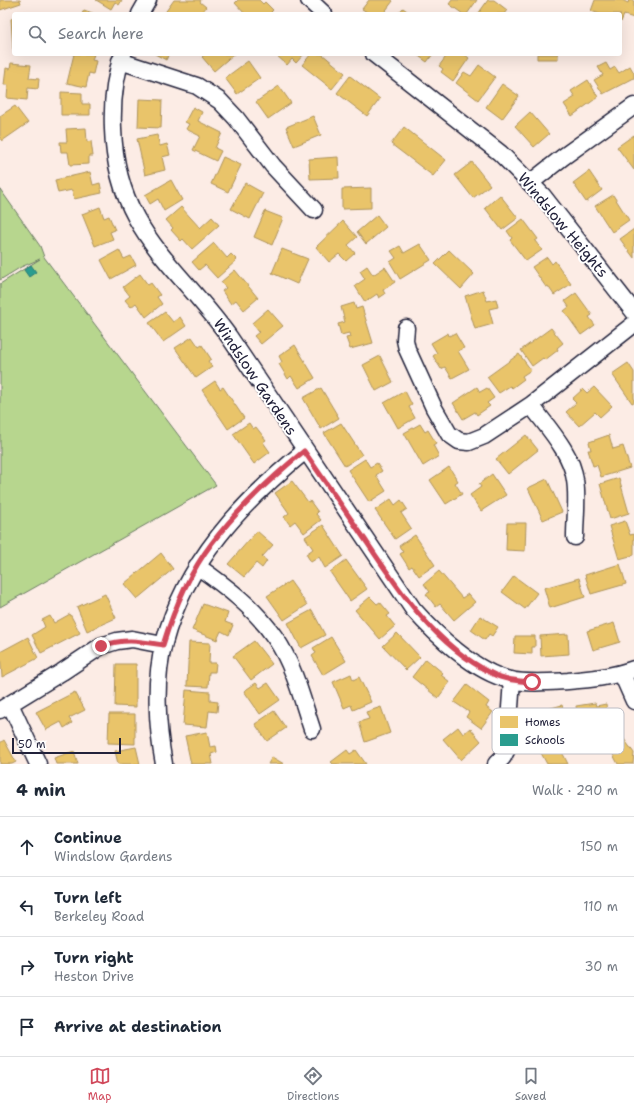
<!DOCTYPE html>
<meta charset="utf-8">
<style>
:root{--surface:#fff;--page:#f2f2f3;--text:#1f2937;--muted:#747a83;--line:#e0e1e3;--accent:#d1495b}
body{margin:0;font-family:"Shantell Sans",sans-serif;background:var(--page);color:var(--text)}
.scale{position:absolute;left:12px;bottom:10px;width:109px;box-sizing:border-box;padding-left:4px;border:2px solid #22223b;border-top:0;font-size:11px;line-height:14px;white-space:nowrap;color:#22223b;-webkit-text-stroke:3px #fff;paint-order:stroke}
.stop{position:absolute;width:12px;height:12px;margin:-9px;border:3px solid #d1495b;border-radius:50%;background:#fff}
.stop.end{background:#d1495b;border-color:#fff;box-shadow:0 1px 4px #0008}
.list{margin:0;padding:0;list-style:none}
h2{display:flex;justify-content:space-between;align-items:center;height:52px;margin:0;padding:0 16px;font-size:17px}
h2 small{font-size:13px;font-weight:400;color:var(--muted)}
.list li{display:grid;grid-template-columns:26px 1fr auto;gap:12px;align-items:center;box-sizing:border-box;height:60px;padding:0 16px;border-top:1px solid var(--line)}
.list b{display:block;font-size:15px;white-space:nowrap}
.list p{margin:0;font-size:13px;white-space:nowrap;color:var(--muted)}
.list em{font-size:13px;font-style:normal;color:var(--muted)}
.icon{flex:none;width:22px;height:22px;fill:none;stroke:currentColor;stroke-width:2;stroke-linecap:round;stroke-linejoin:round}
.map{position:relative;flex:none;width:634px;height:764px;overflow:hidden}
.search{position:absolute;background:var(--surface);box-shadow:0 4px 16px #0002;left:12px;right:12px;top:12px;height:44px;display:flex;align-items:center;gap:10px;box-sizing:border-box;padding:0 14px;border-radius:4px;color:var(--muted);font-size:15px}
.sheet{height:292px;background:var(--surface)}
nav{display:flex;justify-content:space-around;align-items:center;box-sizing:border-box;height:56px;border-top:1px solid var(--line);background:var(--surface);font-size:11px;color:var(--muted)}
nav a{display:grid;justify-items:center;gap:2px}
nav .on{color:var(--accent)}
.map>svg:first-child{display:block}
.green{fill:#b7d68e;stroke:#6c7c64}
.homes{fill:#e9c46a;stroke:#ad935c}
.schools{fill:#2a9d8f;stroke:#287876}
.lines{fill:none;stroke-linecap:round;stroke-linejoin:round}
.street-casing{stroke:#22223b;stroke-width:19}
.street{stroke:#fff;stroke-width:16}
.route{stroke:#d1495b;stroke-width:5}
.labels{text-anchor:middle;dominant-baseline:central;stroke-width:4;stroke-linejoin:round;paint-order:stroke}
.street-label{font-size:15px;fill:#22223b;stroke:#fff}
.key{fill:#fff;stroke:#bdbdc4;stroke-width:1}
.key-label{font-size:11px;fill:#22223b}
</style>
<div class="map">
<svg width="634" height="764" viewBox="0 0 634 764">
<rect width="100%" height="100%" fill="#fcece5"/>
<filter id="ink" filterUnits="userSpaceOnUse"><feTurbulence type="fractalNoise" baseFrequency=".025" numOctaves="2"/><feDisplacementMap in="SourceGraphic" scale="8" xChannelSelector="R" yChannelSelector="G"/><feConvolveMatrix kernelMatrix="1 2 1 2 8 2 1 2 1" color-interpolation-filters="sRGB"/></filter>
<g filter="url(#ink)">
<path class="green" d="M 0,189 L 40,246 L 44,257 L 216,485 L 0,607 L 0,284 L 40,259 L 21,267 L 0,280 Z"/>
<path class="homes" d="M 0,0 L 20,0 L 21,3 L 0,10 Z
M 96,0 L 122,0 L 119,5 L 115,2 L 111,9 Z
M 174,0 L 201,0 L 200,2 L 206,7 L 201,14 L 197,14 L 193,11 L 191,14 L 164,14 Z
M 238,0 L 259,0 L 263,4 L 265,2 L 273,10 L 271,12 L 272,14 L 245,14 L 235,3 Z
M 369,0 L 392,0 L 393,1 L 383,14 L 365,14 L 367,12 L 362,9 Z
M 452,0 L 477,0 L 467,14 L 463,14 L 449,4 Z
M 488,0 L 494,0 L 507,10 L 504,14 L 478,14 Z
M 595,0 L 622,0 L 628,3 L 629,0 L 634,1 L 634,18 L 624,15 L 621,22 L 620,14 L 600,14 L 591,11 Z
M 403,8 L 411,14 L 398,14 Z
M 84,10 L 95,14 L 82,14 Z
M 14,18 L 14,49 L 13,49 L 11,19 Z
M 74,54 L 94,54 L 92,60 L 96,61 L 93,74 L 89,73 L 86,87 L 67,83 Z
M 155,54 L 169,54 L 166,60 Z
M 205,54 L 234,54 L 214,71 L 202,57 Z
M 275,54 L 304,54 L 296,63 L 292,59 L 287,65 Z
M 311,54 L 322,54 L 345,73 L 332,89 L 302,65 Z
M 416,54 L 433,54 L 427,62 Z
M 448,54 L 464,54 L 469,58 L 453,81 L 441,72 L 443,69 L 439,66 Z
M 537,54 L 558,54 L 558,59 L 537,59 Z
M 248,61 L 260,78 L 237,94 L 225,78 Z
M 11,63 L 31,65 L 29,78 L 39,79 L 38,89 L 28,88 L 27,100 L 7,98 L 8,85 L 4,85 L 6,68 L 10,69 Z
M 606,63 L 610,70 L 615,67 L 619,73 L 630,66 L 634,73 L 634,78 L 603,94 L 594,80 L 603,75 L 598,67 Z
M 479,65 L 495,77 L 478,100 L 456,83 L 464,72 L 471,76 Z
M 350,76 L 380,99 L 367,116 L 337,93 Z
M 588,80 L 598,97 L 572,116 L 564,104 L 575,97 L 571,91 Z
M 502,84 L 519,96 L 502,119 L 486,107 Z
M 279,86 L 291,103 L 268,119 L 256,102 Z
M 61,92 L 82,93 L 82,104 L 90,104 L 90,115 L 61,115 Z
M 139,99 L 162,100 L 161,128 L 138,127 Z
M 15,106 L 28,123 L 2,141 L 0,138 L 0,116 Z
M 193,107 L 202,112 L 198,121 L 222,133 L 215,148 L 221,151 L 216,161 L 193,150 L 200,136 L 186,129 L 189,124 L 185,122 Z
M 530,112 L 549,134 L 534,147 L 515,126 Z
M 313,116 L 321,135 L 294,146 L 286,127 Z
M 404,127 L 446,160 L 433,176 L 391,144 Z
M 86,128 L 87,142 L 91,141 L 93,156 L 89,156 L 89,164 L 70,165 L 68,152 L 61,152 L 60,142 L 67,142 L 66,129 Z
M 157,135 L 160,146 L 167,144 L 170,155 L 162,157 L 165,170 L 145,175 L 137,139 Z
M 634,135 L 634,170 L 617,147 Z
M 223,157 L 241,165 L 228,192 L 211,184 Z
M 338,157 L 339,178 L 310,179 L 309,159 Z
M 472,162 L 490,185 L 473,198 L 455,175 Z
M 589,171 L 602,190 L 586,202 L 573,183 Z
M 90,172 L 93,185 L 100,183 L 102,193 L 74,199 L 72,190 L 58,193 L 55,180 Z
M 171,180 L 182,200 L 164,211 L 158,199 L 150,204 L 145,195 Z
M 245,183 L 263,193 L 250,219 L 231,209 Z
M 371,188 L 371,208 L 342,209 L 342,189 Z
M 500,195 L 518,218 L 502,230 L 485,208 Z
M 613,195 L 629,220 L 612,232 L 595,206 Z
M 100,207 L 104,218 L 109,216 L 115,230 L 110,232 L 113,239 L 95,246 L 82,214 Z
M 181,207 L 200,228 L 212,217 L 219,225 L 192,249 L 183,239 L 181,241 L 171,230 L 173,228 L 166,220 Z
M 265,211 L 283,218 L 272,245 L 254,237 Z
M 377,215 L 386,227 L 366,244 L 357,232 Z
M 523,219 L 538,239 L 535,241 L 542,250 L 526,261 L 510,240 L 512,238 L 507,231 Z
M 343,221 L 357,237 L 348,245 L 355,253 L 346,261 L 339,254 L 329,262 L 316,247 Z
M 634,229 L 634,258 L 620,239 Z
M 214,243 L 227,258 L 231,254 L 237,260 L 217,278 L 205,265 L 199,270 L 192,262 Z
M 420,244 L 431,260 L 400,279 L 390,262 L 396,258 L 391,251 L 400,246 L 404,253 Z
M 282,249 L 308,259 L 297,284 L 272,273 Z
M 119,250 L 124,259 L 131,256 L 136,265 L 111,279 L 101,260 Z
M 449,250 L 474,274 L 461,289 L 435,264 Z
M 547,257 L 552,264 L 555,261 L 571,284 L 554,295 L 548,286 L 546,287 L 532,267 Z
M 367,266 L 373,275 L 385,267 L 395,282 L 383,290 L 385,294 L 379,298 L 377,294 L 365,302 L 355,286 L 365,279 L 360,271 Z
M 235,270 L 258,298 L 244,310 L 236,300 L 231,304 L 222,291 L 226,288 L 221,282 Z
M 140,274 L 148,285 L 151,283 L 160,295 L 157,297 L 162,304 L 146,317 L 136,303 L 131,307 L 125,300 L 130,296 L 123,287 Z
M 483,290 L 487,301 L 496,299 L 498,307 L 489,309 L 493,324 L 475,329 L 465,296 Z
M 576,293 L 592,315 L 589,317 L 595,325 L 581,335 L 564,311 L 569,307 L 565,301 Z
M 354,303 L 356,309 L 362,307 L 373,343 L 350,349 L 346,338 L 350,337 L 349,333 L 341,335 L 338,324 L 345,322 L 341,307 Z
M 268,309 L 283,326 L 261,344 L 254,336 L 259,332 L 252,323 Z
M 165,312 L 173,322 L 180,317 L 186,326 L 163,342 L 149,323 Z
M 551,328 L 563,343 L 557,348 L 558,350 L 545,360 L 543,358 L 532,366 L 521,350 Z
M 448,333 L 449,336 L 455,333 L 464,348 L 458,351 L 469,369 L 452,378 L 445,367 L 441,369 L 433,356 L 437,353 L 431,343 Z
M 192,337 L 199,347 L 202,345 L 211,359 L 208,361 L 212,367 L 196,378 L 175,348 Z
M 295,345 L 315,378 L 299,388 L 291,376 L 288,379 L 279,364 L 282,362 L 279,356 Z
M 519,354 L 531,370 L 522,376 L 524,379 L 512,388 L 510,386 L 499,393 L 487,377 Z
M 380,356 L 393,382 L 376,391 L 363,365 Z
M 628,363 L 634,372 L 634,402 L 632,403 L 612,374 Z
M 215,381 L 220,389 L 223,387 L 244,418 L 228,429 L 202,390 Z
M 477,387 L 480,392 L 487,388 L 494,398 L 487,403 L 490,406 L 477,415 L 475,412 L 463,419 L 453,403 Z
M 594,387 L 612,406 L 600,417 L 595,412 L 579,426 L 566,412 L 576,403 L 572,399 L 583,389 L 587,393 Z
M 321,388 L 339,418 L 321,429 L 303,398 Z
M 405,391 L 412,405 L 409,407 L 415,418 L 398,428 L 384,403 Z
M 249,423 L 253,429 L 256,427 L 266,440 L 263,442 L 270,452 L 254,464 L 233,434 Z
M 341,423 L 362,455 L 345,466 L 324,433 Z
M 420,424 L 425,432 L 428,430 L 436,443 L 433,445 L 439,456 L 423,466 L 404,433 Z
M 526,435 L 538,450 L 508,474 L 496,459 Z
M 609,435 L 613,449 L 623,446 L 630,468 L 601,477 L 597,465 L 593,466 L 588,450 L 591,450 L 589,442 Z
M 365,459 L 370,467 L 377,463 L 382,471 L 376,475 L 386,491 L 369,502 L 348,470 Z
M 449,467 L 458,481 L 455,483 L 462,494 L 446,504 L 430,480 Z
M 492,474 L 506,495 L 481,511 L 470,495 L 481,487 L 479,484 Z
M 619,478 L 629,513 L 610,519 L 600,484 Z
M 547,479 L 562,512 L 543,520 L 528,488 Z
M 292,481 L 308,502 L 310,501 L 318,512 L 316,514 L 321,520 L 304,533 L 295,521 L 290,525 L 284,517 L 289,513 L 275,493 Z
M 391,499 L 395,505 L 401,500 L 407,509 L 401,513 L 411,528 L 395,539 L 375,510 Z
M 625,521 L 630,535 L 634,534 L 634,555 L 619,559 L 609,526 Z
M 507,523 L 526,523 L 525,551 L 506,550 Z
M 323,525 L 343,556 L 325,568 L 319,557 L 311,562 L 306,554 L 313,549 L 305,537 Z
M 257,531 L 273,545 L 262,557 L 267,561 L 262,568 L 256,563 L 244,577 L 228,564 Z
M 415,535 L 435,565 L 419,576 L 412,566 L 409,568 L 400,554 L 403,552 L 399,546 Z
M 161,553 L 173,569 L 137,599 L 124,584 Z
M 346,560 L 367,589 L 350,601 L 330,572 Z
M 620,564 L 626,584 L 591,594 L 585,575 Z
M 439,571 L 462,598 L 468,594 L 475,602 L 454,620 L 440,604 L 436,607 L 426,594 L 430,592 L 424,584 Z
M 514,576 L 537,593 L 525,609 L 502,592 Z
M 579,578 L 585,597 L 550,608 L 544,588 Z
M 290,581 L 307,605 L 284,620 L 267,596 Z
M 105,594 L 116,618 L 87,631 L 77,607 Z
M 370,597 L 377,604 L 380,602 L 390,614 L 387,616 L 395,626 L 380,639 L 355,610 Z
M 203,604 L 228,613 L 225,622 L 233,625 L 229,635 L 221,631 L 217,640 L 192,630 Z
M 312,610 L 325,635 L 301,648 L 288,623 Z
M 70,614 L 80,633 L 41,653 L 32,635 L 45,627 L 42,620 L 50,616 L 54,623 Z
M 480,616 L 498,627 L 492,636 L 489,634 L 485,640 L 471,630 Z
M 614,623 L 620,642 L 593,650 L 587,631 Z
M 397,633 L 420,657 L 406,670 L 383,646 Z
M 568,634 L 569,654 L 541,656 L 540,636 Z
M 515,636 L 535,636 L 535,647 L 532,647 L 532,654 L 514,653 Z
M 28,637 L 38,658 L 2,677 L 0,652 Z
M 331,637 L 346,661 L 323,675 L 312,656 L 316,653 L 313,648 Z
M 254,641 L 272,664 L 251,680 L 233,656 Z
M 189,642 L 210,643 L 209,663 L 216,663 L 215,672 L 209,672 L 208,687 L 187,686 Z
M 426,659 L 443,673 L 441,675 L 450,682 L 438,698 L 412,677 Z
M 116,664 L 136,664 L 136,707 L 115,706 Z
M 351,674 L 353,680 L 359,677 L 371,702 L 353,710 L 351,705 L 344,708 L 333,682 Z
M 256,683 L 260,688 L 268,683 L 280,700 L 260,714 L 244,691 Z
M 467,685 L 489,702 L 486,707 L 493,712 L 481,728 L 466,717 L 469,712 L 454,702 Z
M 186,690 L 210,692 L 210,701 L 218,702 L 217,712 L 209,711 L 207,727 L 183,725 Z
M 75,692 L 85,710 L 69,718 L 72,723 L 64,728 L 61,722 L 46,730 L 36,712 Z
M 595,703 L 596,706 L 606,704 L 608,720 L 591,723 L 590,718 L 578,720 L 576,706 Z
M 562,705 L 567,722 L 538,731 L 533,713 Z
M 381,707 L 390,733 L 365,742 L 359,722 L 369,719 L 366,712 Z
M 274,711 L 286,728 L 267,741 L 255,724 Z
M 109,714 L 135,714 L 135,744 L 108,743 Z
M 458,727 L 463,734 L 470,728 L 481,741 L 461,760 L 443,739 Z
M 207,732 L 210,747 L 216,746 L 217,752 L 211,754 L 213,764 L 191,764 L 185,736 Z
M 624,739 L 634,753 L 633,764 L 618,764 L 609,747 Z
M 4,740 L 16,762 L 12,764 L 0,764 L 0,743 Z
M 558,744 L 568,764 L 547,764 L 541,753 Z
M 136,747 L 140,764 L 118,764 L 115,751 Z
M 347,750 L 350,754 L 356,750 L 366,764 L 333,764 L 331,762 Z
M 74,751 L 78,764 L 56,764 L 54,758 Z
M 272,757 L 284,764 L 268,764 Z"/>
<path class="schools" d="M 31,265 L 36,272 L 29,277 L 24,270 Z"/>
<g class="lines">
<defs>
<path id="street" d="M 309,0 L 324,14
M 140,14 L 148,0
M 123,54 C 114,78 112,104 113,129 C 116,230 177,264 230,338 L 413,609 C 436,635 475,672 510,680 C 528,684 550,682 568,681 C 591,679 612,677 634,669
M 374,54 L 500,153 L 543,196 L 634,312
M 120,61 L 197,86 L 220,101 L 236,118 L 273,166 L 314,210
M 530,183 L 563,157 L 634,106
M 406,328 L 405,340 L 407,349 L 434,408 L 449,434 L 459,441 L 469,442 L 484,436 L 531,405 L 634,324
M 531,405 C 547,427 572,453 575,480 C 578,498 575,518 575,537
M 197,566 C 227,587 256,609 276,639 C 294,666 302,699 312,729
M 622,674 L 634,701
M 10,704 L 38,764
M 0,710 L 62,672 L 101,646 L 117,641 L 132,639 L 163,645
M 164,764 C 157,727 154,680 164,643 C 185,563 242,502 305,451
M 496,764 L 503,757 L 507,749 L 512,680"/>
</defs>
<use href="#street" class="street-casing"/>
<use href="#street" class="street"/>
</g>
</g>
<g class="lines" filter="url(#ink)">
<path class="route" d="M 101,646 C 125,638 139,641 163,645 C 174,609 189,573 212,543 C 238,509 271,478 304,451 C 325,481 345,511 366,541 C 400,592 435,645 491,673 C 504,680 518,681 532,682"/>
</g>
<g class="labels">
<g class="street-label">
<text transform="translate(563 225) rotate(50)">Windslow Heights</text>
<text transform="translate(255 377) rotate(56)">Windslow Gardens</text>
</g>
</g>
<rect x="492" y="708" width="132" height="46" rx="6" class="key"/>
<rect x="500" y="716" width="18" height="12" fill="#e9c46a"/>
<rect x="500" y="734" width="18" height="12" fill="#2a9d8f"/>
<g class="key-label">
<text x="525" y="726">Homes</text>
<text x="525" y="744">Schools</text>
</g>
</svg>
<div class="scale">50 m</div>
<div class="stop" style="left:532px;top:682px"></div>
<div class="stop end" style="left:101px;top:646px"></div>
<div class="search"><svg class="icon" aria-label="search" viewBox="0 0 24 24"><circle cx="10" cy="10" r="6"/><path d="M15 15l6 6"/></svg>Search here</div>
</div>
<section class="sheet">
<h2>4 min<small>Walk · 290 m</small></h2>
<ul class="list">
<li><svg class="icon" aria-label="ahead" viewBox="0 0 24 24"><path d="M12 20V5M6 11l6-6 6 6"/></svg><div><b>Continue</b><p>Windslow Gardens</p></div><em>150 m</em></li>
<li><svg class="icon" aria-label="left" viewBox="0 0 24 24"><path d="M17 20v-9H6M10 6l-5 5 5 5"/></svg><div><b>Turn left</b><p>Berkeley Road</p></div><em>110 m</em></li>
<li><svg class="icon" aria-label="right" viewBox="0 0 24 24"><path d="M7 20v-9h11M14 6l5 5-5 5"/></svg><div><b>Turn right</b><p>Heston Drive</p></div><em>30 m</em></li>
<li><svg class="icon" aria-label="arrive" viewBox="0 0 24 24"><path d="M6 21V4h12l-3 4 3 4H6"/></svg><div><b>Arrive at destination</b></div></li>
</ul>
</section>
<nav>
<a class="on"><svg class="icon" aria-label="map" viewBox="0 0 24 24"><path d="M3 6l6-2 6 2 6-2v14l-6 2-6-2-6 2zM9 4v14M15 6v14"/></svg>Map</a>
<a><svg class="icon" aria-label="directions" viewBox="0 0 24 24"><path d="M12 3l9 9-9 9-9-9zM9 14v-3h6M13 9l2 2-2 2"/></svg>Directions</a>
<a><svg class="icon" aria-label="saved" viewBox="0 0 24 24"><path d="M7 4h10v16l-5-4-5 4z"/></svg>Saved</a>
</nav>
